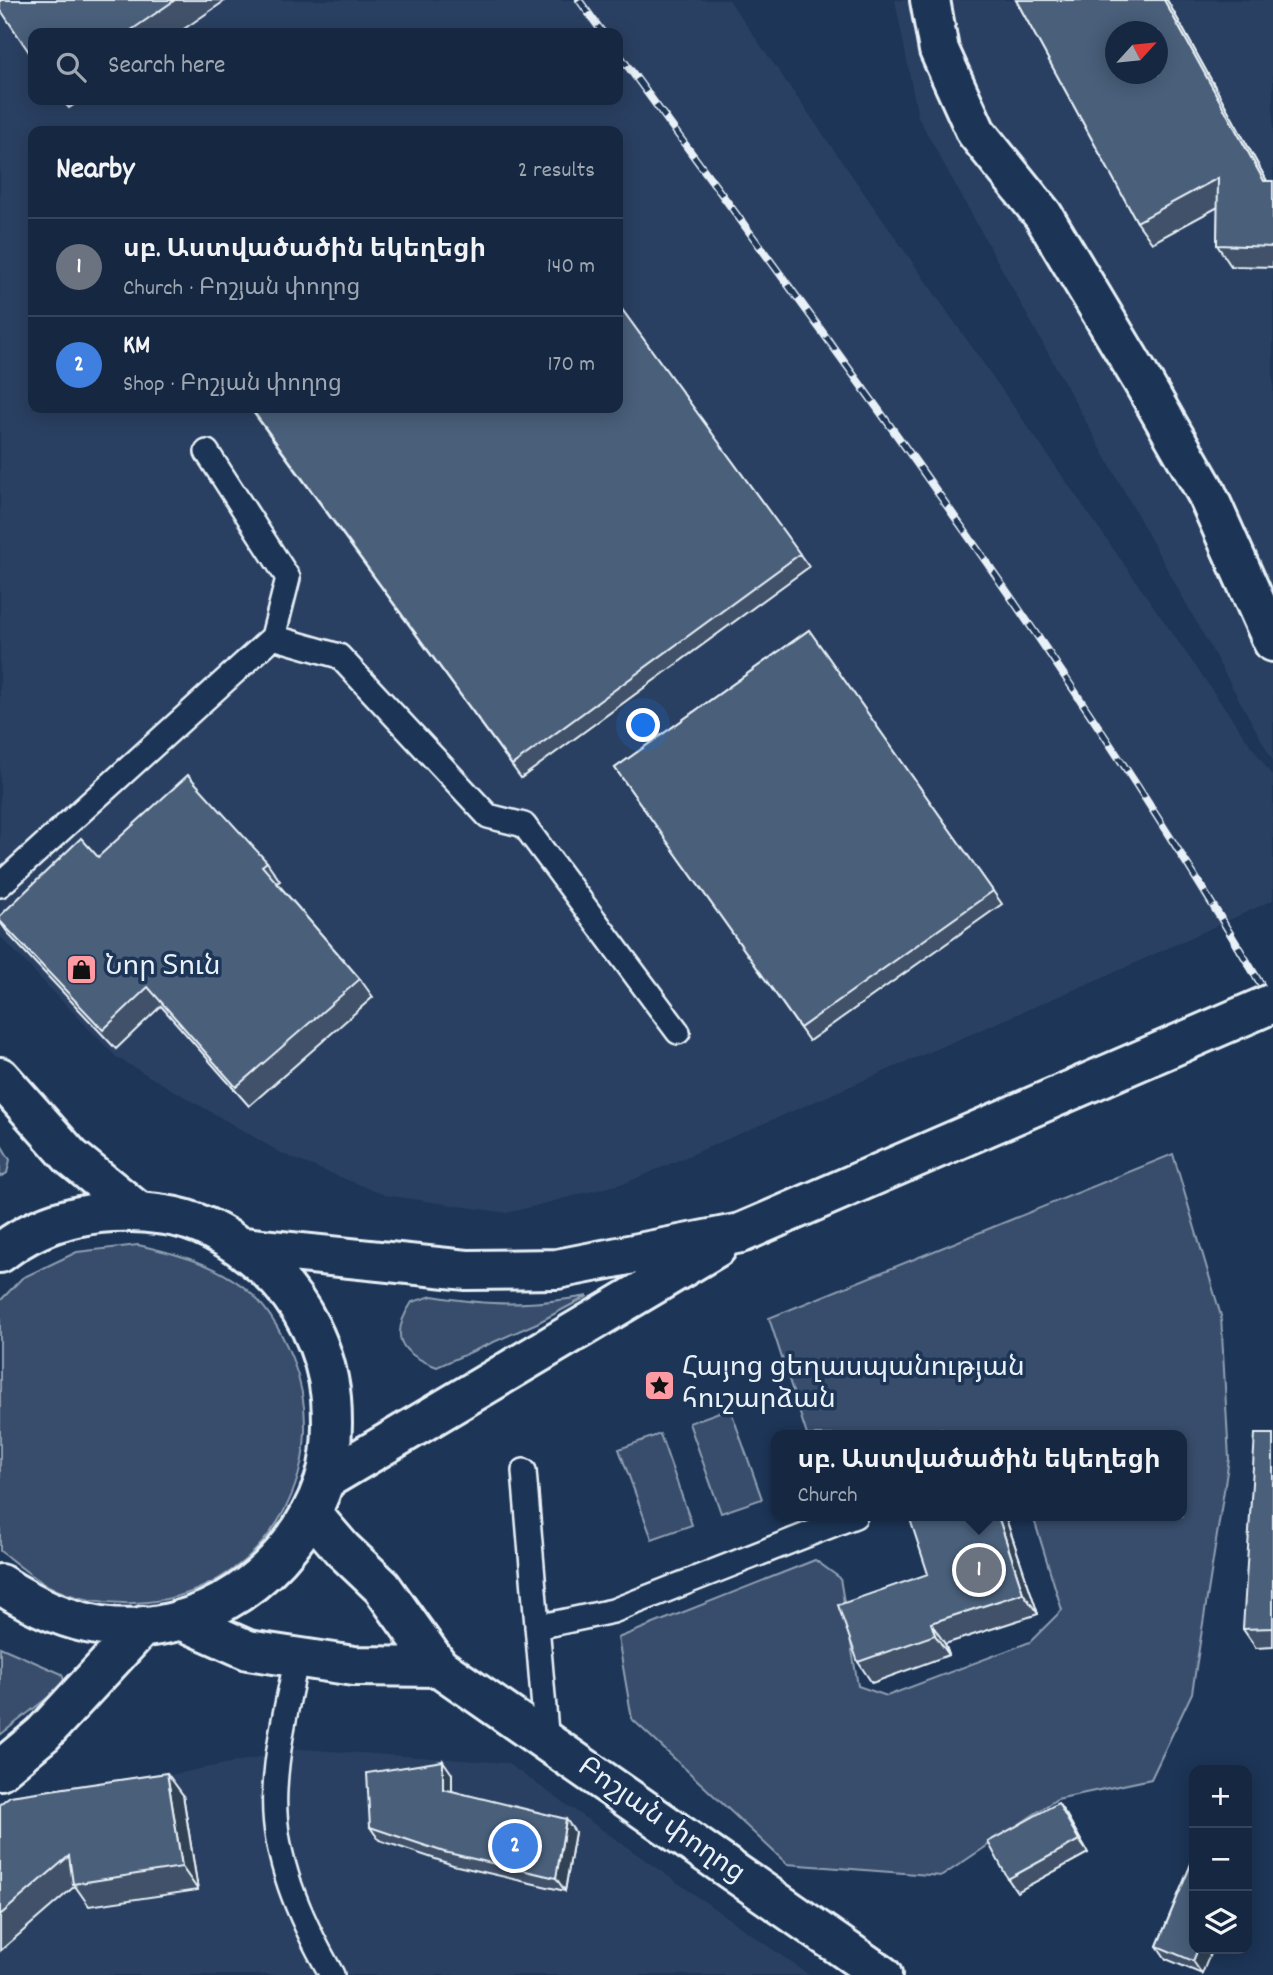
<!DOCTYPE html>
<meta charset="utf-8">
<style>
:root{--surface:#162841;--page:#23344c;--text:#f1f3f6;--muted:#9ea6b1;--line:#35445a;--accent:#ff9aa2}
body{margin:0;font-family:Dekko,"Noto Sans Armenian",sans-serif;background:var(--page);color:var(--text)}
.controls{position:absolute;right:21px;bottom:21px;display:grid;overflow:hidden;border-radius:14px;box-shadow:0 4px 18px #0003}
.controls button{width:63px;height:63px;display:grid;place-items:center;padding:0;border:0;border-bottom:2px solid var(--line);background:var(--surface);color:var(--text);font:35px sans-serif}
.compass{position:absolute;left:1105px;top:21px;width:63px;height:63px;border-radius:50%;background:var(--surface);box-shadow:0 4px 18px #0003;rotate:63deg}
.you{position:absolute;left:644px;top:726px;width:24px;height:24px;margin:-18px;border:5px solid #fff;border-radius:50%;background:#1a73e8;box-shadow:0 0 0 10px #1a73e833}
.badge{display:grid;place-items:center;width:46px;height:46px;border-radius:50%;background:var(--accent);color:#fff;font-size:23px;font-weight:700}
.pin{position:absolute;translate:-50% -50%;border:4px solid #fff;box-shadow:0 2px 7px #0006}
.popup{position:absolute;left:771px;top:1430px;width:416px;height:91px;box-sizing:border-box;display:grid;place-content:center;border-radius:14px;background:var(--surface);filter:drop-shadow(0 2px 5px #0005);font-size:23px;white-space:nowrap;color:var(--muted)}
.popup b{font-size:26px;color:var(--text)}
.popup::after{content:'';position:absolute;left:50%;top:100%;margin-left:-14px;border:14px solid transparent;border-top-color:var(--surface)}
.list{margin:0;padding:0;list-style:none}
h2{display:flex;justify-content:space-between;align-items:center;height:91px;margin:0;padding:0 28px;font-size:30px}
h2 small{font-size:23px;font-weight:400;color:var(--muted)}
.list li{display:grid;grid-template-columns:46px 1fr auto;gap:21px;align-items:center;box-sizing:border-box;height:98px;padding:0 28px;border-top:2px solid var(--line)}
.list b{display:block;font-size:26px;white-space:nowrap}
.list p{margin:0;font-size:23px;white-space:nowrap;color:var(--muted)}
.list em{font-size:23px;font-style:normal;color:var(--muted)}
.icon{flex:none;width:38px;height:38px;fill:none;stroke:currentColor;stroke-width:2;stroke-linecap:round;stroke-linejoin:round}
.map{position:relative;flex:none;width:1273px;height:1975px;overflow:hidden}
.search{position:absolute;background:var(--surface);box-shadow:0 4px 18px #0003;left:28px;top:28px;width:595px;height:77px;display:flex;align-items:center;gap:18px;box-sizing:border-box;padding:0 24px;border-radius:14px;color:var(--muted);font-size:26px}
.panel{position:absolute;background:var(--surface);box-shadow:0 4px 18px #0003;left:28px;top:126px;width:595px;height:287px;border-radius:14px}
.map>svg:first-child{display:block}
.built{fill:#2a4162;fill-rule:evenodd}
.green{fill:#374d6c;stroke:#909fb2;stroke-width:2}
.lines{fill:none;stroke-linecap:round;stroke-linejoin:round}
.service-casing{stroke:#e8f1f8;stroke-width:28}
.minor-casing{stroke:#e8f1f8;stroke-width:44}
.tertiary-casing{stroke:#e8f1f8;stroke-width:44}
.trunk-casing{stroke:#e8f1f8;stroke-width:44}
.service{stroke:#1d3557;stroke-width:23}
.minor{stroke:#1d3557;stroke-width:38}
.tertiary{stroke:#1d3557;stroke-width:38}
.trunk{stroke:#1d3557;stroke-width:38}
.rail-casing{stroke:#e8f1f8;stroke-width:8}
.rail{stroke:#1d3557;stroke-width:5;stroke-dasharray:16;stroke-linecap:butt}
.trunk-bridge-casing{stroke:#e8f1f8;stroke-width:44;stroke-linecap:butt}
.trunk-bridge{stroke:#1d3557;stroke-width:38}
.wall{fill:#3f5169;stroke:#e8f1f8;stroke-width:2}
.shaded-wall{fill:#334255;stroke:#e8f1f8;stroke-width:2}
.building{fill:#495e7a;stroke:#e8f1f8;stroke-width:2;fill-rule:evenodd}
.labels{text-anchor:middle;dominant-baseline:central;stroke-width:7;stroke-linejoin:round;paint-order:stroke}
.poi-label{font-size:28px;fill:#e8f1f8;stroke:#1d3557;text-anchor:start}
.street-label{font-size:28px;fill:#e8f1f8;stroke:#1d3557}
</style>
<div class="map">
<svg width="1273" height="1975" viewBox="0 0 1273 1975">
<rect width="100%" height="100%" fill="#1d3557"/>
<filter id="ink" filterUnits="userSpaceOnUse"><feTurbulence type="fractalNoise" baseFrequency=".0143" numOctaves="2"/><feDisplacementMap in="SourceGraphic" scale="14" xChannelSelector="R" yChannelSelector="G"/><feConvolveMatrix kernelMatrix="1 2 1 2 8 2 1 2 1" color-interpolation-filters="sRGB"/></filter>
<g filter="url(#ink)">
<path class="built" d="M 0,0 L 729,0 L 1273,777 L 1273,900 L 1124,968 L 628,1182 L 507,1213 L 385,1195 L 285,1155 L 116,1057 L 0,936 ZM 33,33 L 618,33 L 618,100 L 33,100 ZM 33,131 L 618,131 L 618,408 L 33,408 Z
M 895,0 L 1273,0 L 1273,761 L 918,117 ZM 1116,32 L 1158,32 L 1158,74 L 1116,74 Z
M 300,1749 L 507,1763 L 809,1975 L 0,1975 L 0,1825 L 25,1804 Z"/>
<path class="green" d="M 0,1143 L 10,1160 L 7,1173 L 0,1177 Z
M 1173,1154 L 1221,1316 L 1229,1459 L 1192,1693 L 1151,1779 L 1057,1799 L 942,1876 L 787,1864 L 632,1719 L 618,1638 L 815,1560 L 840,1578 L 858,1686 L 887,1696 L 1030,1642 L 1062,1610 L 1033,1516 L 1182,1516 L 1182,1435 L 957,1435 L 941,1428 L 921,1435 L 807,1435 L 769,1318 Z
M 138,1245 C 177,1254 213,1263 245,1288 C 266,1305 282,1333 292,1358 C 337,1474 261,1598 134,1603 C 106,1604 72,1599 47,1585 C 30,1576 15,1562 0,1551 L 0,1301 L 22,1278 L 77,1252 Z
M 432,1296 C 492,1306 527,1306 588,1296 L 537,1323 L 437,1367 C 399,1353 389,1337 412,1302 Z
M 730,1408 L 762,1499 L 721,1513 L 689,1423 Z
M 660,1434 L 692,1525 L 652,1539 L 619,1449 Z
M 0,1647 L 62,1674 L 65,1684 L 0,1735 Z"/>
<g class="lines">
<defs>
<path id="service" d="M 273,637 L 339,656 L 488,816 L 524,825 L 678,1032
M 0,885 L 273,637 L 288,578 L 207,452
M 524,1471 L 547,1744
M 537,1627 L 613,1611 L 855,1516
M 297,1657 C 288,1701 277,1745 275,1789 C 271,1855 300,1919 332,1975"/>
<path id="minor" d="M 930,0 L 939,50 L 976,132 L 1043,215 L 1143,382 L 1206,492 L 1273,642"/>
<path id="tertiary" d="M 0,1077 L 71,1157 L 136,1210
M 311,1513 L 342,1549 L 382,1587 L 439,1667 L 882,1975
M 181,1620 L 248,1650 L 354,1666 L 439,1667"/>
<path id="trunk" d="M 243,1247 L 467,1270 L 557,1269 L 741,1233
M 0,1253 C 47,1215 107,1206 165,1215 C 204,1220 238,1243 266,1268 C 303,1302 326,1349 331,1398 C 333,1425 333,1455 324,1482 C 294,1572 199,1640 102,1626 C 64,1620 32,1605 0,1584
M 325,1480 L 717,1247
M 0,1770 L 43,1734 L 143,1626"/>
</defs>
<use href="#service" class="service-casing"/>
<use href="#minor" class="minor-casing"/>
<use href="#tertiary" class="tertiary-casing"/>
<use href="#trunk" class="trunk-casing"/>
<use href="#service" class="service"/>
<use href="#minor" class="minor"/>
<use href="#tertiary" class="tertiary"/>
<use href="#trunk" class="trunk"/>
<defs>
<path id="rail" d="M 579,0 L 603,33
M 618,53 C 846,364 1077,672 1273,1005"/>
</defs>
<use href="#rail" class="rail-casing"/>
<use href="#rail" class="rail"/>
<defs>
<path id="trunk-bridge" d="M 741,1233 L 1273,1003"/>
</defs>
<use href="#trunk-bridge" class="trunk-bridge-casing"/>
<use href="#trunk-bridge" class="trunk-bridge"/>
</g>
<path class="wall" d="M 0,0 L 226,0 L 178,33 L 33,33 Z
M 1016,0 L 1167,0 L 1267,181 L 1273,181 L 1273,267 L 1231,266 L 1217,245 L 1218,207 L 1152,243 L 1137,222 Z
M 62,100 L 81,100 L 69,108 Z
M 618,304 L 809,567 L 521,778 L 250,408 Z
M 809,630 L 1002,904 L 809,1041 L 615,768 Z
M 267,862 L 280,881 L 277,883 L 360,979 L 373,997 L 249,1106 L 161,1006 L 116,1049 L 11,937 L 0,922 L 0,921 Z
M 1273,1434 L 1273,1647 L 1256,1648 L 1243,1629 Z
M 1005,1516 L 1038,1614 L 945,1644 L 949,1655 L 872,1683 L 858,1662 Z
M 452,1774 L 452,1791 L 575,1832 L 565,1891 L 453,1865 L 379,1840 L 370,1827 Z
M 183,1795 L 198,1890 L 89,1906 L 75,1886 L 0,1951 L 0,1804 Z
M 1067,1816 L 1088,1853 L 1017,1892 L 1008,1879 Z
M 1194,1857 L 1202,1974 L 1166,1959 L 1157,1946 Z"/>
<path class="shaded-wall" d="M 1164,0 L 1167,0 L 1273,192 L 1264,181 Z
M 998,1516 L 1005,1516 L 1038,1614 L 1023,1593 Z
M 931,1623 L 945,1644 L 949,1655 L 935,1635 Z
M 443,1761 L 452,1774 L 452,1802 L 443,1789 Z
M 167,1773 L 183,1795 L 198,1890 L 182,1867 Z
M 1058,1803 L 1067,1816 L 1088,1853 L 1079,1840 Z
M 566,1819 L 575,1832 L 565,1891 L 556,1878 Z
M 1198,1949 L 1212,1949 L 1202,1974 L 1193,1961 Z"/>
<path class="building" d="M 0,0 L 175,0 L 127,33 L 33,33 L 33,58 L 0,9 Z
M 1016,0 L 1164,0 L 1264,181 L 1273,181 L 1273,247 L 1217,245 L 1218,178 L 1137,222 ZM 1116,32 L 1158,32 L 1158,74 L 1116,74 Z
M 618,304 L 800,554 L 512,765 L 251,408 L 618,408 Z
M 809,630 L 993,891 L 800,1028 L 615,768 Z
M 188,775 L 267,862 L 262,866 L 360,979 L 236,1087 L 148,987 L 103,1030 L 0,921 L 0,916 L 81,838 L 98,857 Z
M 1255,1434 L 1273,1434 L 1273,1628 L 1243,1629 Z
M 909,1516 L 998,1516 L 1023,1593 L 931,1623 L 935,1635 L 858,1662 L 838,1605 L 928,1574 Z
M 443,1761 L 443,1789 L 566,1819 L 556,1878 L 444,1852 L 370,1827 L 367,1773 Z
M 167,1773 L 182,1867 L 73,1884 L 69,1856 L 0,1915 L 0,1804 L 10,1796 Z
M 1058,1803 L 1079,1840 L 1008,1879 L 988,1842 Z
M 1194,1857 L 1194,1949 L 1198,1949 L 1193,1961 L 1157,1946 Z"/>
</g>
<defs>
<symbol id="shop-square" viewBox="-11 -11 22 22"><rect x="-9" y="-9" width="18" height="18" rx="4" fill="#ff9aa2" stroke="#1d3557"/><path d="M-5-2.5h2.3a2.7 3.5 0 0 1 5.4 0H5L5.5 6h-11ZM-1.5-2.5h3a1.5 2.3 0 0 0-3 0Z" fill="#111"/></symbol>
<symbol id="sight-square" viewBox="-11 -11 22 22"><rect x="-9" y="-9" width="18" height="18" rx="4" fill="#ff9aa2" stroke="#1d3557"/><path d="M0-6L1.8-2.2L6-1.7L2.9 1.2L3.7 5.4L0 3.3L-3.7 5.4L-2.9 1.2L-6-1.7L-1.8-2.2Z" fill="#111"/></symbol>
</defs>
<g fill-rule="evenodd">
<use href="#shop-square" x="64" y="952" width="35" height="35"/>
<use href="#sight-square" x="642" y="1368" width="35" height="35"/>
</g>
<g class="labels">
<g class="poi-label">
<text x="105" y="969">Նոր Տուն</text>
<text x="682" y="1370">Հայոց ցեղասպանության<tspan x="682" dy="32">հուշարձան</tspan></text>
</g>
<g class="street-label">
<text transform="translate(660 1822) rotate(35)">Բոշյան փողոց</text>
</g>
</g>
</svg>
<div class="controls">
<button>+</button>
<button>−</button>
<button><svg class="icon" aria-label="layers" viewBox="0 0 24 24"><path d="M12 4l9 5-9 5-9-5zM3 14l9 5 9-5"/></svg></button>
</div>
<svg class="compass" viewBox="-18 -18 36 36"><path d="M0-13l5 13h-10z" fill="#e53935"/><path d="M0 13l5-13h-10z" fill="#9ea6b1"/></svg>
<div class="you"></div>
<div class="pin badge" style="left:979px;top:1570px;background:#6b7280">1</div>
<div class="popup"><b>սբ. Աստվածածին եկեղեցի</b>Church</div>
<div class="pin badge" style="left:515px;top:1846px;background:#3f7fe0">2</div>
<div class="search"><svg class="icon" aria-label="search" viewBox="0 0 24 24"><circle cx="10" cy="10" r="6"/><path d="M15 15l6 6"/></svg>Search here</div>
<section class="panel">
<h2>Nearby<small>2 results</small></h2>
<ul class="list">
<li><span class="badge" style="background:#6b7280">1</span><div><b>սբ. Աստվածածին եկեղեցի</b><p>Church · Բոշյան փողոց</p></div><em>140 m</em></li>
<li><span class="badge" style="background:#3f7fe0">2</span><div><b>KM</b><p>Shop · Բոշյան փողոց</p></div><em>170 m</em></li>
</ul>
</section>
</div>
